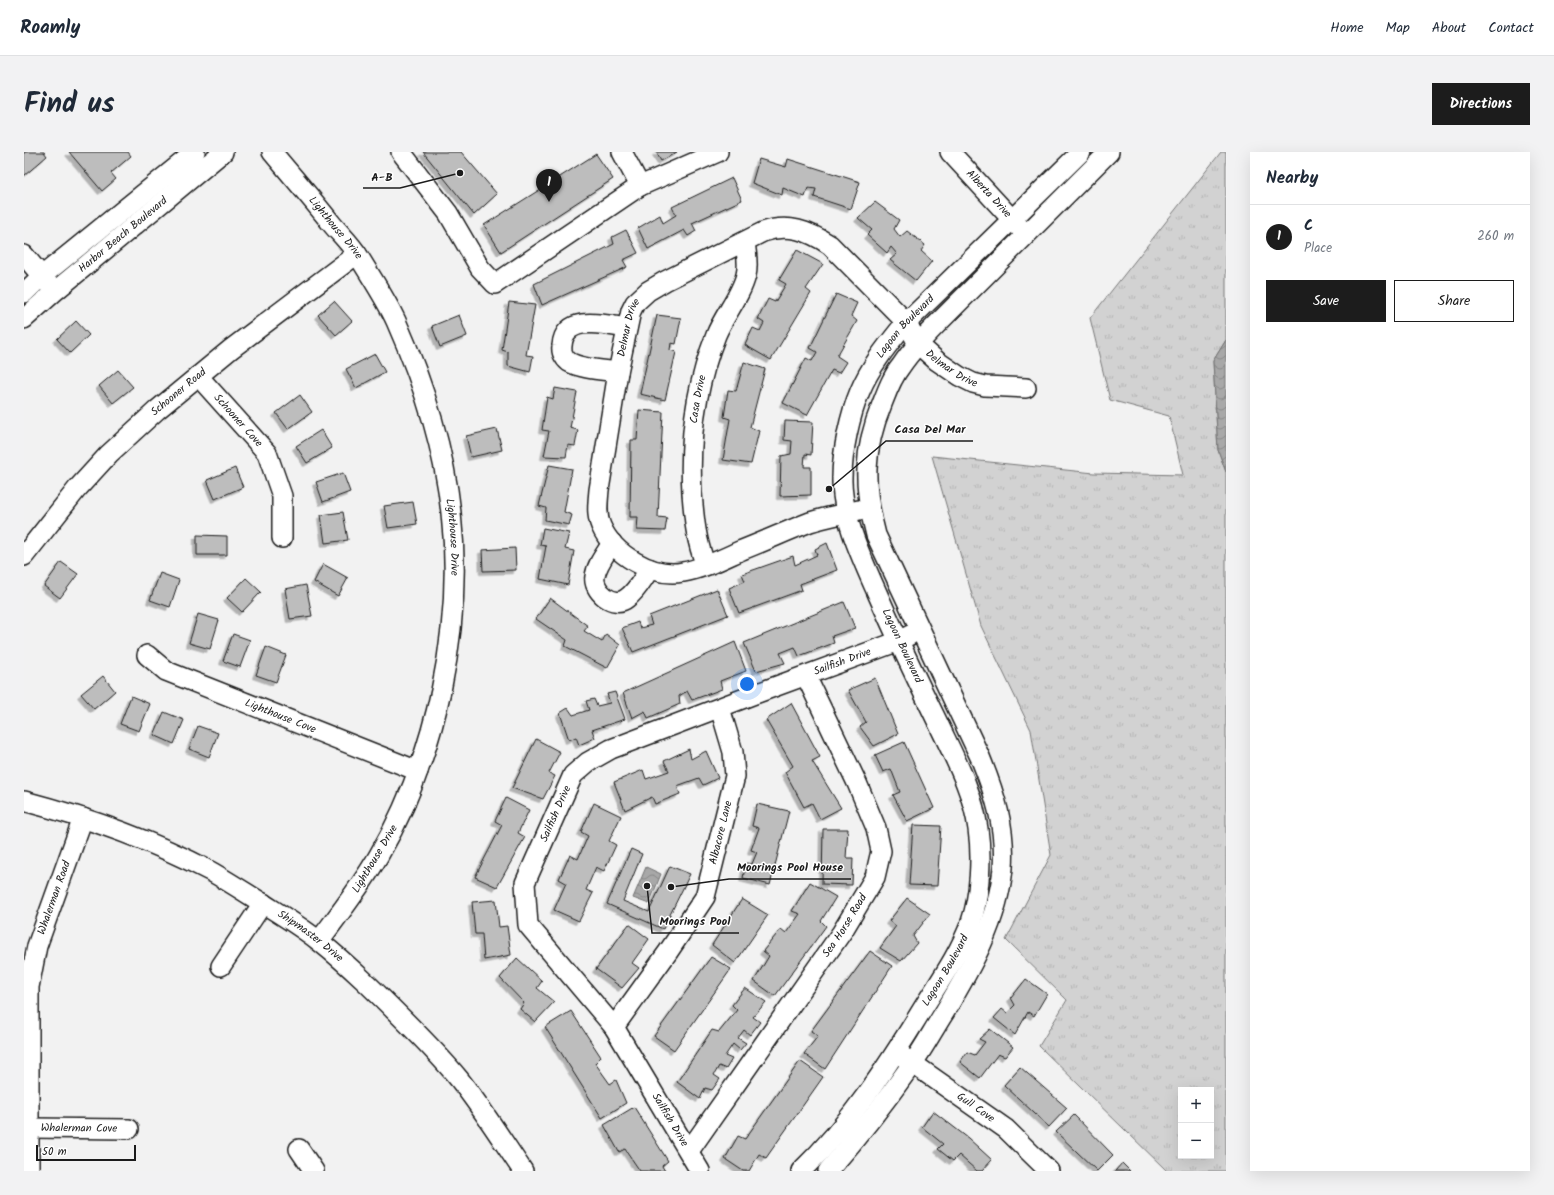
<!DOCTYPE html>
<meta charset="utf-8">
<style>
:root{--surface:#fff;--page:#f2f2f3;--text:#1f2937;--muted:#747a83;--line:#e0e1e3;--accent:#1c1c1c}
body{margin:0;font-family:Kalam,sans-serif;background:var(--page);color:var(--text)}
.controls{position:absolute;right:12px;bottom:12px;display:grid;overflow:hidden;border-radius:0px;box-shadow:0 4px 16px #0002}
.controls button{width:36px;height:36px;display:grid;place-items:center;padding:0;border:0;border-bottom:1px solid var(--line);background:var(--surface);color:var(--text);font:20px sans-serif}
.scale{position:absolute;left:12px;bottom:10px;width:100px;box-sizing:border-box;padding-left:4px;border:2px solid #1c1c1c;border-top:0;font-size:11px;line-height:14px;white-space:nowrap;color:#1c1c1c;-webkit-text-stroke:3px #fff;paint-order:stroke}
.you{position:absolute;left:723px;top:532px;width:14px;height:14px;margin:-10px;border:3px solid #fff;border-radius:50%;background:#1a73e8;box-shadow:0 0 0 6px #1a73e833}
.badge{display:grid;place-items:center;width:26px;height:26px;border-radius:50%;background:var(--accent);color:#fff;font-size:13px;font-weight:700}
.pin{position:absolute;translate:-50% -33px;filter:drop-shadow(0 1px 2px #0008)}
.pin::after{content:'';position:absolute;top:21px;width:14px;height:12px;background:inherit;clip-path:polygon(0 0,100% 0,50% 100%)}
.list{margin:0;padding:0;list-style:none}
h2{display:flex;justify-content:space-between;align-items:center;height:52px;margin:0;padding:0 16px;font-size:17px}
h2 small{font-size:13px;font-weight:400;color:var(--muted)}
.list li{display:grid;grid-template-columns:26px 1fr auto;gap:12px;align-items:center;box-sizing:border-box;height:64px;padding:0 16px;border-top:1px solid var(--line)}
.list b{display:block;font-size:15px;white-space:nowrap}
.list p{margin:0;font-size:13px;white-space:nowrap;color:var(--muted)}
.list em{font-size:13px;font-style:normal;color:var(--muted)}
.actions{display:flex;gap:8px;padding:12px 16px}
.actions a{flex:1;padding:9px 0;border:1px solid var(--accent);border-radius:0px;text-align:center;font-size:14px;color:var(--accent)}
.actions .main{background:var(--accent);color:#fff}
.map{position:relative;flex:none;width:1202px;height:1019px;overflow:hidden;border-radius:0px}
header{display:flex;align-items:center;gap:24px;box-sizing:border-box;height:56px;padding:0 20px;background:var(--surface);border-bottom:1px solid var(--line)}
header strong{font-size:19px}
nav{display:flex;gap:22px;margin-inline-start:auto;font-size:14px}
.intro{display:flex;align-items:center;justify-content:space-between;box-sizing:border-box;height:96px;padding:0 24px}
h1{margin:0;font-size:28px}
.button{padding:10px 18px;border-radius:0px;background:var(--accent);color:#fff;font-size:14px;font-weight:700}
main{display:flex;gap:24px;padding:0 24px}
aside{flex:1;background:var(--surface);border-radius:0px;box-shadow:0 4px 16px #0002}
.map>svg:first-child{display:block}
.grass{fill:url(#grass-tufts);stroke:#777;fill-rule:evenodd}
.water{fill:url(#water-waves);stroke:#707070}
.building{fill:#bdbdbd;stroke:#1c1c1c;filter:url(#shadow)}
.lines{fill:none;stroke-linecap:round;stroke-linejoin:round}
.minor-casing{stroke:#1c1c1c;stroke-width:22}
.minor{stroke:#fff;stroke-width:19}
.labels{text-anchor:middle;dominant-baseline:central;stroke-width:3;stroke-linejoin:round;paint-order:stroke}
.street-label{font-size:11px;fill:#1c1c1c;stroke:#fff}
.leader{fill:none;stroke:#1c1c1c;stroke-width:1.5}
.callout-dot{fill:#1c1c1c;stroke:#fff;stroke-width:1.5}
.callout-label{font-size:12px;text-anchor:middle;font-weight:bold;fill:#1c1c1c;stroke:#fff;stroke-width:3;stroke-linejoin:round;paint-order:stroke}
</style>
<header>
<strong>Roamly</strong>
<nav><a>Home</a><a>Map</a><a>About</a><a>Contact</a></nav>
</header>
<div class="intro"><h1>Find us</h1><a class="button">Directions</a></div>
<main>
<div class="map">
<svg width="1202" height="1019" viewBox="0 0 1202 1019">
<defs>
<pattern id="grass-tufts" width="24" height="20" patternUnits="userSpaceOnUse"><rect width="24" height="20" fill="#d2d2d2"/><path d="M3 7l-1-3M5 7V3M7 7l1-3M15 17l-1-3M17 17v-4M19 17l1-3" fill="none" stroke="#b4b4b4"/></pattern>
<pattern id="water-waves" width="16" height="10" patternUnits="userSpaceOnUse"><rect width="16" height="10" fill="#a8a8a8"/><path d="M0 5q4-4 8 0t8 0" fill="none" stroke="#888"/></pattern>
<filter id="shadow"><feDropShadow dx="-3.5" dy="3.5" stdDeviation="0" flood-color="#0004"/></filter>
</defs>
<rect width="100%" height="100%" fill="#f2f2f2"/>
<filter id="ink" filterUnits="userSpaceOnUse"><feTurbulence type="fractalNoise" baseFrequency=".025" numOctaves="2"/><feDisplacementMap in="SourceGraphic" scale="8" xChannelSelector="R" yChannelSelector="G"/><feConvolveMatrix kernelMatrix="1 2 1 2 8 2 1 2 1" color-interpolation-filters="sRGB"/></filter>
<g filter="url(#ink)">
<path class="grass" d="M 1197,0 L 1202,0 L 1202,188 L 1189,209 L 1194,298 L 1202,320 L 1202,1019 L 1143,1019 L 1015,894 L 1043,848 L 982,788 L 1027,703 L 1007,578 L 957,474 L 908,304 L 1070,321 L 1159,323 L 1145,264 L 1086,248 L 1066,166 ZM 1157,938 L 1187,938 L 1187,1004 L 1157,1004 Z"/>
<path class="water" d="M 1202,188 L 1202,320 L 1194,298 L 1189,209 Z
M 622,715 L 637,722 L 625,752 L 609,746 Z"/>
<path class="building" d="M 0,0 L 20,0 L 23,4 L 0,24 Z
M 45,0 L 104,0 L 107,4 L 87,21 L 92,27 L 78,39 Z
M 399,0 L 437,0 L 473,42 L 450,63 Z
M 632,0 L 653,0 L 637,9 Z
M 572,2 L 589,27 L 477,100 L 460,73 Z
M 735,7 L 762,15 L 764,7 L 836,30 L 827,57 L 790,45 L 792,37 L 784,36 L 781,45 L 759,36 L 758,43 L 728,31 Z
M 708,26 L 718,48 L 668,71 L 672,79 L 664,84 L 660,78 L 624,97 L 614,76 L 636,63 L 639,71 L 652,63 L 648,55 Z
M 851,50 L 875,68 L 870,77 L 876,85 L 883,79 L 901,93 L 897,99 L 908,109 L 892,129 L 866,108 L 873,102 L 867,95 L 863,101 L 843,83 L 848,78 L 834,66 Z
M 602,78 L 614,101 L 599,108 L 603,115 L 518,153 L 510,132 L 590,92 L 588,85 Z
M 773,98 L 799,112 L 782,137 L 787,141 L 747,208 L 721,193 L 729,176 L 736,179 L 740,171 L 734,167 L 744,147 L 751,150 L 762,132 L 755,128 Z
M 812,142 L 833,151 L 827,164 L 833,169 L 813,204 L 822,210 L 815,221 L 808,218 L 783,263 L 759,251 L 782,206 L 788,209 L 793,200 L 786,196 Z
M 310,149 L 328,169 L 312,183 L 294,163 Z
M 485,150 L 511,153 L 502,203 L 509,204 L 506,220 L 484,214 L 484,200 L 478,198 Z
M 435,163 L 443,184 L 416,195 L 408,174 Z
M 633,163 L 657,166 L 652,192 L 647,191 L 646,198 L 652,200 L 641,248 L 616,242 Z
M 52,169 L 65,183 L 46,201 L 33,187 Z
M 351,202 L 361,220 L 332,236 L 322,217 Z
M 720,210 L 741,217 L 726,275 L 735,279 L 727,312 L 699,308 L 706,267 L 700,265 L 704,238 L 712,239 Z
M 94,218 L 109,235 L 89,251 L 75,234 Z
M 531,236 L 553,240 L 546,276 L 554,278 L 551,294 L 544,293 L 542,305 L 520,304 L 525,279 L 518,278 L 523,245 L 529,247 Z
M 276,243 L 288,260 L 264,277 L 252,261 Z
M 615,258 L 639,260 L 634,365 L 643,366 L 641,379 L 613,378 L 614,365 L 606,365 L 607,288 L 613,288 Z
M 761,269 L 789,270 L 787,303 L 781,302 L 780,315 L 787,315 L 787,343 L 756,344 L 757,304 L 767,302 L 768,289 L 760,288 Z
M 473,277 L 478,298 L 447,305 L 442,284 Z
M 297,278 L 308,296 L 283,311 L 272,294 Z
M 525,313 L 548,317 L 540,360 L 548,363 L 545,373 L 521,368 L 522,356 L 515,354 Z
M 211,316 L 219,335 L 191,347 L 183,328 Z
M 319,321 L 326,340 L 299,350 L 292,330 Z
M 389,350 L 393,372 L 364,376 L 360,354 Z
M 319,360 L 324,388 L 301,391 L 297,363 Z
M 519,376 L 545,381 L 541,397 L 550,399 L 544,433 L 516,427 L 522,394 L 516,393 Z
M 173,383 L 203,384 L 203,403 L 173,403 Z
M 803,391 L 813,418 L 776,432 L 778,438 L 715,461 L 705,436 L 721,429 L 718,422 L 769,404 L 771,413 L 793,403 L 791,397 Z
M 491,396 L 492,418 L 459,419 L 458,398 Z
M 37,410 L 54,422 L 36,446 L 20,434 Z
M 299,412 L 324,426 L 314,444 L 290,430 Z
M 136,421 L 155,428 L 146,455 L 126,448 Z
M 222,426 L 237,440 L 218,460 L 203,446 Z
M 282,433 L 288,464 L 266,467 L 261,437 Z
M 693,437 L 704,463 L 609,500 L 598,476 L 614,470 L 616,476 L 628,473 L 625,464 Z
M 526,446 L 564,474 L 560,479 L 578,490 L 582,482 L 596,493 L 583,516 L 541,494 L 543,488 L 512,467 Z
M 820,450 L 831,476 L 808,484 L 810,491 L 775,504 L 771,495 L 756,501 L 761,511 L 732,519 L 720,491 Z
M 174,462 L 195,468 L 186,497 L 165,491 Z
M 209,482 L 226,488 L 216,515 L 199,509 Z
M 711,490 L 722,519 L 696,529 L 698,537 L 668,548 L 663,539 L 655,544 L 656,552 L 624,566 L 621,559 L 608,566 L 599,541 Z
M 242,495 L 262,503 L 252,530 L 232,523 Z
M 79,524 L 91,539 L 70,557 L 57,542 Z
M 851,526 L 874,582 L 850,594 L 836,575 L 842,570 L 824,538 Z
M 591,540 L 601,567 L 568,578 L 571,586 L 555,593 L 552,585 L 545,588 L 536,561 L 544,556 L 549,563 L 565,558 L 562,549 L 570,547 L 573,554 L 586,551 L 583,542 Z
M 107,544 L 126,552 L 115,579 L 96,572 Z
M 767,551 L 796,605 L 788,609 L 817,656 L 796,667 L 788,651 L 780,655 L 761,620 L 769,614 L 742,568 Z
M 140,560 L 160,568 L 150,592 L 130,583 Z
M 174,574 L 194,581 L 185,605 L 165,597 Z
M 512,587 L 536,600 L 525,621 L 531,624 L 519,647 L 488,636 Z
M 880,590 L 910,656 L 883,669 L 869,643 L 876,640 L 867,617 L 859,620 L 851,603 Z
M 665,597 L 667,607 L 682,599 L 694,626 L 679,633 L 675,626 L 653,634 L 656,642 L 631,652 L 628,645 L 601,658 L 590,630 L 619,618 L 622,627 L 645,619 L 640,609 Z
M 482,646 L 505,658 L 494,681 L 501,685 L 473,735 L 451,725 L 478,673 L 471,669 Z
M 570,651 L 597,664 L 585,689 L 592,693 L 580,719 L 572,715 L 562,738 L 569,741 L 555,769 L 530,758 L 542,731 L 535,727 L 546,703 L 554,707 L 564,684 L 557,680 Z
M 733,652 L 765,659 L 746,733 L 719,726 L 722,711 L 728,712 L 733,700 L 727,698 L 735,676 L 728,674 Z
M 889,673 L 917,674 L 913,734 L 885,733 Z
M 799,677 L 824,677 L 822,706 L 829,706 L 828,733 L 798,732 Z
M 607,697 L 618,702 L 599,749 L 625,760 L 646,714 L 666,722 L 639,777 L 583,752 Z
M 786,730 L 812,745 L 797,769 L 802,774 L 751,844 L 730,829 L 745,804 L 739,799 L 757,777 L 762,781 L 776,762 L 768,759 Z
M 883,746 L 906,762 L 889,784 L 893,791 L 877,809 L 856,796 L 872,774 L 865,769 Z
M 718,747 L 744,763 L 711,811 L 688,793 Z
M 472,748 L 475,775 L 483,774 L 487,803 L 460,808 L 458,782 L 451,782 L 448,750 Z
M 605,772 L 625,787 L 608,811 L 615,816 L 598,836 L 572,817 Z
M 846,799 L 868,814 L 801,917 L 780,902 L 794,884 L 787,879 Z
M 687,805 L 707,817 L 650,898 L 630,884 Z
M 493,806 L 518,829 L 513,836 L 530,850 L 511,870 L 496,857 L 500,851 L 476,826 Z
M 1002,827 L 1023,842 L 1010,864 L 1004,860 L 991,883 L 970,866 L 978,857 L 983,861 L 991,853 L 987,846 Z
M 721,836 L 742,850 L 729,865 L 736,870 L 726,883 L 720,878 L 714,886 L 722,891 L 716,898 L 709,892 L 701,904 L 708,907 L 702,917 L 695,914 L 690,923 L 696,927 L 688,938 L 681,936 L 676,947 L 653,930 L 688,878 L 695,880 L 713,858 L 708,853 Z
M 547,859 L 577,905 L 571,911 L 586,932 L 592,928 L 602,951 L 578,966 L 521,875 Z
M 966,877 L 989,895 L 981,905 L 974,902 L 956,926 L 936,910 L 943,900 L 951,903 L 961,890 L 955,887 Z
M 776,909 L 799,925 L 742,1006 L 735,1002 L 725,1019 L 719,1019 L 701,1007 L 714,984 L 721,987 Z
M 996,915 L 1043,956 L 1025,975 L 980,933 Z
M 610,955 L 644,1009 L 638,1014 L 641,1019 L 616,1019 L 601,997 L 595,1000 L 580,973 Z
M 909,959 L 944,986 L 968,1008 L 958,1019 L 953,1019 L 935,1003 L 929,1009 L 914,997 L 919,992 L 898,975 Z
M 1050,963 L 1089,1003 L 1073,1019 L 1032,980 Z
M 1098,1011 L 1106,1019 L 1091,1019 Z"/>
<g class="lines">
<defs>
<g id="minor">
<path id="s1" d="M 248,0 C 268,24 288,47 307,71 C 316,82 327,92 335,105 C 347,125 362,147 372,169 C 399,230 420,295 427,361 C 440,474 412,605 355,703 C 338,733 316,761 295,789"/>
<path d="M 377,0 L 424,61 L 456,116 L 471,132 L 616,34 L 694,0"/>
<path d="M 598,0 L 616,34"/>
<path id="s2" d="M 926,0 L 996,76"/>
<path d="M 0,103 L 26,134"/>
<path d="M 0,141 L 18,124 L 171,0"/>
<path id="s3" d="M 0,167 L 30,140 L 199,0"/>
<path d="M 594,220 C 580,218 557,217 545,210 C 540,206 537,200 538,194 C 540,161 582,173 603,176"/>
<path id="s4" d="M 174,224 L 243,301 L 258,344 L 258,386"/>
<path id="s5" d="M 835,358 C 819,362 802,365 786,370 C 763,379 741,389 718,398 C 700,406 679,417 659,420 C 628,426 589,402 577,374 C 572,363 574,350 575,338 L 594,220 L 607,159 L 611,151 L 624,139 L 641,129 L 739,80 C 764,71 785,79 806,93 L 883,171 L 894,192 L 913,209 L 935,224 L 949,231 L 961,234 L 1002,236"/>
<path d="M 588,391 C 582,401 573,412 571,424 C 568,439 590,457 603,446 C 613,439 619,426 626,417"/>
<path id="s6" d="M 0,404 L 53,337 L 85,302 L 133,258 L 207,197 L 333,102"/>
<path id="s7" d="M 682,413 C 672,390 670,366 668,341 C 665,288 672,233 692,183 C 700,163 717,144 722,123 C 725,112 722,100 721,90"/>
<path id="s8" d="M 123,503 L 142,519 L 394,619"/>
<path id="s9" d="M 0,649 C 61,665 129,689 186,719 C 204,729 222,741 240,752 C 259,764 279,776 296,790 C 326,814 353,841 380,868 C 399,887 418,906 435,927 C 458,956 478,988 499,1019"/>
<path d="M 197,814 L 239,751"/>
<path id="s10" d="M 590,875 L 644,800 L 681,745 L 711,624 L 709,600 L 696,556"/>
<path id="s11" d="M 878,904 L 982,977 L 1025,1019"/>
<path id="s12" d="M 5,976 L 105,977"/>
<path d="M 275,997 L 290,1019"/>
<path id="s13" d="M 665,999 L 818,780 L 851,725 L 857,699 L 852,676 L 833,631 L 782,524"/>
<path id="s14" d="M 5,1019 L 5,835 L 13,794 L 59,666"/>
<path id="s15" d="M 676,1019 L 590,875 L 504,773 L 501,731 L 549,623 L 564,610 L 587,597 L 731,542 L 875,489 L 886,483"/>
<path id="s16" d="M 777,1019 C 827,971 865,912 901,853 C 918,826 936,800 947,770 C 956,744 958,704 954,677 C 949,639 930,605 914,571 C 893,528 873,486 854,443 C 839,409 817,363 818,326 C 818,299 826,263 836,239 C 846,215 862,195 878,175 L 1057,0"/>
<path d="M 804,1019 C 834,985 862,949 888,912 C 900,896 909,878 920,861 C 947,816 974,769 979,716 C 982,675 971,642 956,605 L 852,383 C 839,335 839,298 858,252 C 863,239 868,225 877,214 C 889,196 904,181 919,166 L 1085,0"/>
</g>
</defs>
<use href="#minor" class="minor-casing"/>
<use href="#minor" class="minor"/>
</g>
</g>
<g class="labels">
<g class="street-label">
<text stroke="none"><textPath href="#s2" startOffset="57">Alberta Drive</textPath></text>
<text stroke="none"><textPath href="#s1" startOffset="99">Lighthouse Drive</textPath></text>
<text stroke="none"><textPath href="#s3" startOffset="130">Harbor Beach Boulevard</textPath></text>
<text stroke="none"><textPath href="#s16" startOffset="944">Lagoon Boulevard</textPath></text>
<text stroke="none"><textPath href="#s5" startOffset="489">Delmar Drive</textPath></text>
<text stroke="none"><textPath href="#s5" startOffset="908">Delmar Drive</textPath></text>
<text stroke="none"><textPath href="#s6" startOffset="226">Schooner Road</textPath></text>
<text stroke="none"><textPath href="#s7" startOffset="168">Casa Drive</textPath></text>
<text stroke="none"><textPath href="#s4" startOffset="60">Schooner Cove</textPath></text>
<text stroke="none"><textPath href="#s1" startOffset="435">Lighthouse Drive</textPath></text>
<text transform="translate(878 494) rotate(65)">Lagoon Boulevard</text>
<text stroke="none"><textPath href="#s15" startOffset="755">Sailfish Drive</textPath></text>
<text stroke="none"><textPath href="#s8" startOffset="148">Lighthouse Cove</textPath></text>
<text stroke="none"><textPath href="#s15" startOffset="419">Sailfish Drive</textPath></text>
<text stroke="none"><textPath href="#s10" startOffset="225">Albacore Lane</textPath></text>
<text transform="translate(351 707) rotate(-59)">Lighthouse Drive</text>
<text stroke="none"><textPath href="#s14" startOffset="277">Whalerman Road</textPath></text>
<text stroke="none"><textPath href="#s13" startOffset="274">Sea Horse Road</textPath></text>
<text stroke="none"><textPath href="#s9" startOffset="319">Shipmaster Drive</textPath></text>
<text stroke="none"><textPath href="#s16" startOffset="248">Lagoon Boulevard</textPath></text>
<text stroke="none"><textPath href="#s11" startOffset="90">Gull Cove</textPath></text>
<text transform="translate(646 968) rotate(59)">Sailfish Drive</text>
<text stroke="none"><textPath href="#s12" startOffset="50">Whalerman Cove</textPath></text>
</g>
</g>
<path class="leader" d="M436 21L376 36H339M805 337L862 289H949M647 735L705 727H827M623 734L628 781H715"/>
<g class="callout-dot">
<circle cx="436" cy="21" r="4"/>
<circle cx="805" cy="337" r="4"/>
<circle cx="647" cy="735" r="4"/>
<circle cx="623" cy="734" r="4"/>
</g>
<g class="callout-label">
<text x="358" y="29">A-B</text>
<text x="906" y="281">Casa Del Mar</text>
<text x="766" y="719">Moorings Pool House</text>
<text x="671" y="773">Moorings Pool</text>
</g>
</svg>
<div class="controls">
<button>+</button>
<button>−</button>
</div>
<div class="scale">50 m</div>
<div class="you"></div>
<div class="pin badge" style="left:525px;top:50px">1</div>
</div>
<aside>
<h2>Nearby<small></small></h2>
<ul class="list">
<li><span class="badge">1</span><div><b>C</b><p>Place</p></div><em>260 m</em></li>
</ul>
<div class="actions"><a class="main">Save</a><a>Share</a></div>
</aside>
</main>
